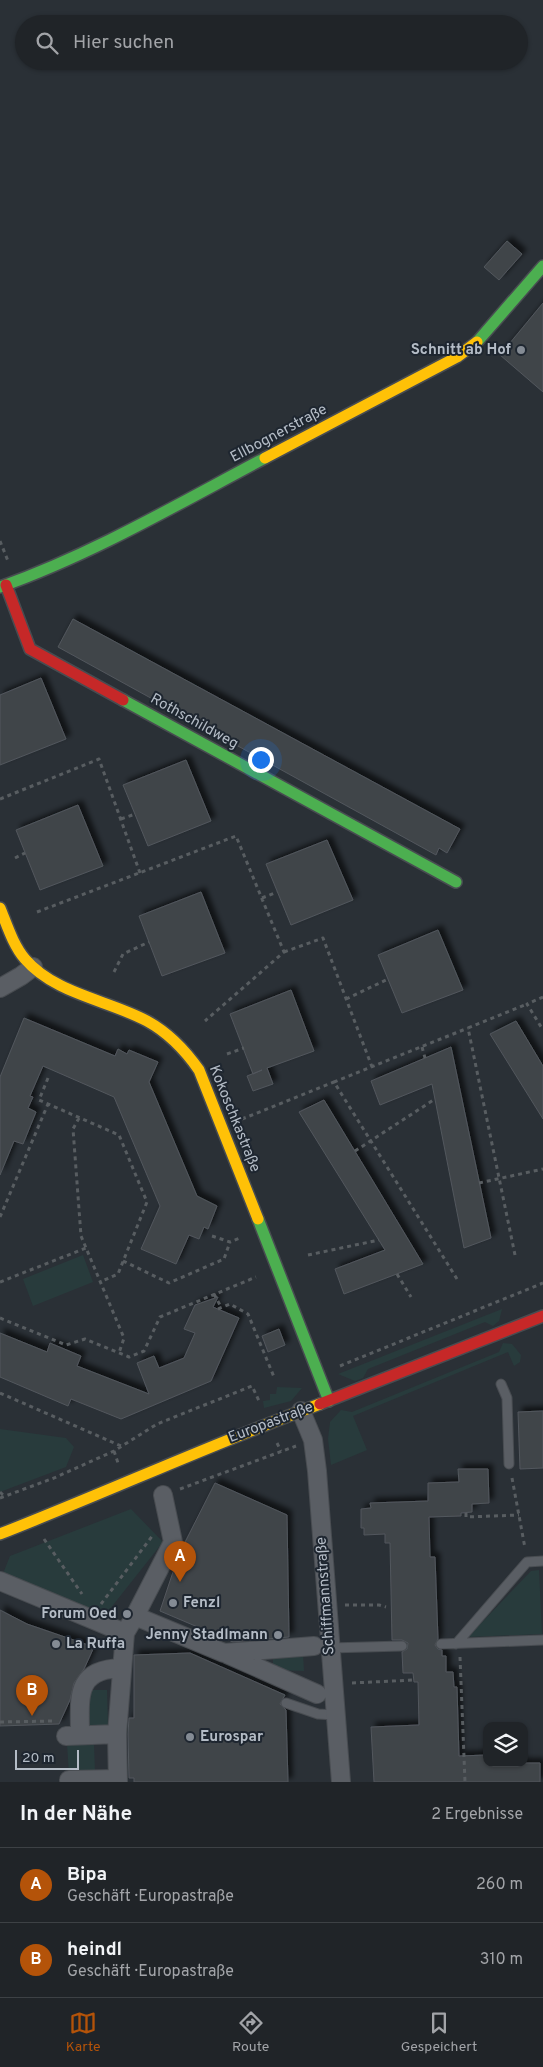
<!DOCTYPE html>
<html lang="de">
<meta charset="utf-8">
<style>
:root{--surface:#202428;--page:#2d3034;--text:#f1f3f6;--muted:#a2a4a8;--line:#3d4145;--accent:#b45309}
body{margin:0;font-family:Overpass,sans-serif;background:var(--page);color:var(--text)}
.controls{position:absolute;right:15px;bottom:15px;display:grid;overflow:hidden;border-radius:10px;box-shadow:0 1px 4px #0004}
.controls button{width:45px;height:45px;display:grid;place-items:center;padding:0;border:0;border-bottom:1px solid var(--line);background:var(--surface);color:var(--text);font:25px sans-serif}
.scale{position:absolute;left:15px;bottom:12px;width:64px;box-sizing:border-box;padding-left:5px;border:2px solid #b4bcc6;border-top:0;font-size:14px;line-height:18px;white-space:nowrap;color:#b4bcc6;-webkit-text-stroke:4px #1e2630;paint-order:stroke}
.you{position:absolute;left:260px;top:759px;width:18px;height:18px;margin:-12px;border:4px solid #fff;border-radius:50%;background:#1a73e8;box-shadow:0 0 0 8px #1a73e833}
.badge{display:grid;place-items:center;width:32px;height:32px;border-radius:50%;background:var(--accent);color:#fff;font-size:16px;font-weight:700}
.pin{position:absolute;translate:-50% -41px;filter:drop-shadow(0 1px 2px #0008)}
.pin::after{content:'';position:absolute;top:26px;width:18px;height:15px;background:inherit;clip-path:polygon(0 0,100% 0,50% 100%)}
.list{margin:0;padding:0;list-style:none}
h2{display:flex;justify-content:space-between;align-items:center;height:65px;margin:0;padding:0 20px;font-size:21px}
h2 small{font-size:16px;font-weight:400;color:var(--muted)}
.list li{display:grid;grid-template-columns:32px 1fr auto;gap:15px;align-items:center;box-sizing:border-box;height:75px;padding:0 20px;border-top:1px solid var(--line)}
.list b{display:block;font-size:19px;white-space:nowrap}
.list p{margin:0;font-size:16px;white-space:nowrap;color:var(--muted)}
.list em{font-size:16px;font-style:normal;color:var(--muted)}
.icon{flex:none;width:28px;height:28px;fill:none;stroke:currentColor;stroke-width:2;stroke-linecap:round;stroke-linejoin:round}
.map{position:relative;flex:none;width:543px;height:1782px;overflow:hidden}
.search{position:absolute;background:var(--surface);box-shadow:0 1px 4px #0004;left:15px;right:15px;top:15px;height:55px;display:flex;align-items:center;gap:12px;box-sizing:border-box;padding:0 18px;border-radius:28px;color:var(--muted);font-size:19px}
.sheet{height:215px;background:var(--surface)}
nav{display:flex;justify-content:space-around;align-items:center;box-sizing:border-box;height:70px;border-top:1px solid var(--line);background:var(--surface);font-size:14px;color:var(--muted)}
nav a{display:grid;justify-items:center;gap:2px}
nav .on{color:var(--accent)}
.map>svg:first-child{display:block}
.green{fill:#283b3c}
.building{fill:#41454a;stroke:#52575d;filter:url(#shadow)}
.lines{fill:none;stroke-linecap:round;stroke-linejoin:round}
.lane-casing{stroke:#484c51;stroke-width:11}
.street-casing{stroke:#484c51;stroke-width:20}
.fast-casing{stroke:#484c51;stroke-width:14}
.slow-casing{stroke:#484c51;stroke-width:14}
.jam-casing{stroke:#484c51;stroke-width:14}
.path{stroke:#585d61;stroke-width:3;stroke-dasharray:4 4;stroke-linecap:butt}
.lane{stroke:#5a5e64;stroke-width:9}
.street{stroke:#5a5e64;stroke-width:18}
.fast{stroke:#4caf50;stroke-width:11}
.slow{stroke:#ffc107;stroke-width:11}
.jam{stroke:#c62828;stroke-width:11}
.poi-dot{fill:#848b94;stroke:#1e2630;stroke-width:2}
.labels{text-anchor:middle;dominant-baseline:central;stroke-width:4;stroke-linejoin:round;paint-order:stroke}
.poi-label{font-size:15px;font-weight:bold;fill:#b4bcc6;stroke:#1e2630;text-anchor:end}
.street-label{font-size:15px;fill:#b4bcc6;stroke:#1e2630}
</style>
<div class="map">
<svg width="543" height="1782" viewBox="0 0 543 1782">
<defs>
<filter id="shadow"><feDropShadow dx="4.5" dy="-4.5" stdDeviation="2.5" flood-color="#0009"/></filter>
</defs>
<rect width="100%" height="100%" fill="#2a3036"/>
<path class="green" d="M 83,1255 L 93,1282 L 33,1306 L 23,1279 Z
M 502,1309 L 499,1321 L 493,1326 L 485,1322 L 368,1369 L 363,1378 L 355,1381 L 338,1374 Z
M 503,1343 L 512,1344 L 521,1355 L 520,1362 L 514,1366 L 508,1352 L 353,1416 L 367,1450 L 331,1465 L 328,1439 L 330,1422 L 341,1410 L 352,1412 L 499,1352 Z
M 277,1387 L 302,1388 L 291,1401 L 264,1408 L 263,1401 L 270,1400 L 270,1394 L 276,1394 Z
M 0,1429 L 66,1438 L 74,1447 L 66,1467 L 0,1492 Z
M 131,1509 L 163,1542 L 102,1619 L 2,1576 L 10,1556 Z
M 539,1570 L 542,1634 L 468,1637 L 531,1571 Z
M 303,1654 L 304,1671 L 273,1670 L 273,1656 Z
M 85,1690 L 107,1690 L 108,1725 L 86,1726 Z
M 94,1743 L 95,1773 L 69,1774 L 67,1744 Z"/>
<path class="building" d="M 507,241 L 522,254 L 499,280 L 484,267 Z
M 543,303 L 543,392 L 500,355 Z
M 73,619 L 460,829 L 447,853 L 439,848 L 436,855 L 58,647 Z
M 41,678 L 66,739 L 0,765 L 0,695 Z
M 186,760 L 211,821 L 148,846 L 123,785 Z
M 78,805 L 103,866 L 40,890 L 16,830 Z
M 327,840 L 353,900 L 291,925 L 266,864 Z
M 201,892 L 225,953 L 162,976 L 139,916 Z
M 438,930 L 463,990 L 402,1013 L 378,955 Z
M 291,990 L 314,1051 L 267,1068 L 273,1084 L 253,1091 L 247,1076 L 262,1070 L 253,1074 L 230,1014 Z
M 24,1018 L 115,1056 L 118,1049 L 127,1054 L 129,1050 L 158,1062 L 149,1082 L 197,1196 L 217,1206 L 208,1229 L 204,1227 L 199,1239 L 189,1235 L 176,1264 L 141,1249 L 160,1206 L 114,1097 L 43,1066 L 30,1096 L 33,1097 L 28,1108 L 36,1112 L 23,1144 L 14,1141 L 0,1175 L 0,1077 Z
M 516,1021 L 543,1066 L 543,1119 L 490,1034 Z
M 451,1047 L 491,1238 L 464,1248 L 432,1084 L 380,1105 L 371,1081 Z
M 324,1100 L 423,1264 L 344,1294 L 335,1269 L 385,1250 L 299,1112 Z
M 218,1297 L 213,1307 L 239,1318 L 211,1381 L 121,1419 L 71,1399 L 68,1406 L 0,1377 L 0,1333 L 47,1352 L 50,1343 L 81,1356 L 77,1366 L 149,1394 L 137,1363 L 154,1356 L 159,1368 L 184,1358 L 195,1333 L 184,1329 L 195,1305 Z
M 279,1329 L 285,1345 L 268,1352 L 262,1336 Z
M 543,1411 L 543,1468 L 520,1469 L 518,1412 Z
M 458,1469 L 488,1469 L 489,1503 L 472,1504 L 472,1512 L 461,1513 L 461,1516 L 429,1517 L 430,1557 L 435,1557 L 438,1639 L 435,1645 L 438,1649 L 442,1650 L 442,1656 L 446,1656 L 446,1672 L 453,1672 L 454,1687 L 457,1687 L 459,1756 L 487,1755 L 487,1763 L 540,1763 L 540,1782 L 374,1782 L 371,1727 L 419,1725 L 418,1682 L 414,1682 L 413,1673 L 403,1673 L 402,1652 L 407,1649 L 408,1643 L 402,1640 L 392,1640 L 390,1543 L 385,1543 L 385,1534 L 364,1535 L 364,1528 L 361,1528 L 361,1509 L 371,1508 L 370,1503 L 428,1501 L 428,1483 L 459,1482 Z
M 215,1483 L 287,1515 L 289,1637 L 233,1642 L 160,1611 L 179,1554 Z
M 0,1610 L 27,1624 L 94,1647 L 84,1669 L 74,1683 L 70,1700 L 59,1724 L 0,1726 Z
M 190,1653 L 285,1695 L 280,1704 L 286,1710 L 288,1782 L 134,1782 L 134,1778 L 129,1778 L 128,1734 L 129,1718 L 134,1718 L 134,1655 Z"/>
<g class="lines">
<defs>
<path id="lane" d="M 501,1384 L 507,1398 L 509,1464
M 441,1644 L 543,1640
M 456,1644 L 527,1562 L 543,1561
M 330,1648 L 402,1646
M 286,1703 L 318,1714 L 335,1715"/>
<path id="street" d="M 0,988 L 21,976 L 33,967
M 301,1411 L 313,1440 L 317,1471 L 341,1782
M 163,1495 L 173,1542 L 135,1616 L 224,1653 L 314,1646
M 0,1581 L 125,1633
M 227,1654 L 317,1694
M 80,1735 C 80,1698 74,1669 122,1668
M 66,1736 L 117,1734
M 69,1780 L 118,1779
M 118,1782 L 117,1734 L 125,1633 L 135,1616"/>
<path id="fast" d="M 477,342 L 543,266
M 0,587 C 93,554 178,504 265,458
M 123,700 L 456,882
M 258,1219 L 329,1401"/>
<path id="slow" d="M 265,458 L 457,357 L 477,342
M 0,908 C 7,925 13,945 25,959 C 55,994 108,1000 147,1021 C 169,1033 185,1050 199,1070 L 258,1219
M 0,1534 C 107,1492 212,1444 320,1404"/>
<path id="jam" d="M 6,585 L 30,649 L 123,700
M 320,1404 L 543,1316"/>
</defs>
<use href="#lane" class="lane-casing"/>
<use href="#street" class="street-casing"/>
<use href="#fast" class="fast-casing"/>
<use href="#slow" class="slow-casing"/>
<use href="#jam" class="jam-casing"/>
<path class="path" d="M 0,541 L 8,561
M 0,799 L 99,759 L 140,873
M 121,819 L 135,814
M 15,858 L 25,853
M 262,898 L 277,892
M 37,912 L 236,836 L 284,952 L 205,1021
M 284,952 L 323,938 L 372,1067
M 114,972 L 123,954 L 149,942
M 543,997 L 527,1004 L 543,1030
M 346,999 L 388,979
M 422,1047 L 425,1058
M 227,1054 L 244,1048
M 48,1078 L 39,1100 L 119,1135 L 147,1202 L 118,1274 L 100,1282
M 79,1118 L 73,1129 L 81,1236 L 124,1338 L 119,1353
M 242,1119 L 334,1082
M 355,1151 L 435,1099
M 479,1183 L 543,1169
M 0,1217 L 48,1104
M 212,1236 L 230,1242 L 240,1238
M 308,1255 L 379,1240
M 515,1255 L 468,1028 L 527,1004
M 123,1261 L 169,1283 L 224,1259 L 230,1242
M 397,1274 L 411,1297
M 457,1279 L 334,1082 L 468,1028
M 0,1282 L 86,1248
M 214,1294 L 221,1307
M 218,1309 L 230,1304 L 248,1314 L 274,1377
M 0,1318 L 66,1345 L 85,1339 L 129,1357 L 144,1351 L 160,1317 L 256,1277
M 340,1366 L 543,1283
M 0,1393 L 121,1446
M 277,1443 L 281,1451
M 114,1451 L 118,1463
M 512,1478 L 525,1548
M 180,1489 L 296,1446
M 0,1492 L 4,1496
M 0,1498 L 54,1478 L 114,1451 L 157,1424 L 252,1386 L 260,1403
M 466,1513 L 466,1517 L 519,1515
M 44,1539 L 82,1594
M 101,1604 L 153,1535
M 345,1605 L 379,1605 L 386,1607
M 460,1657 L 465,1782
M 352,1683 L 414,1680
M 0,1722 L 54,1721"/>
<use href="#lane" class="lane"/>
<use href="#street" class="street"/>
<use href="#fast" class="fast"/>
<use href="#slow" class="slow"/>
<use href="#jam" class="jam"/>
</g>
<g class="poi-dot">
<circle cx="521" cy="350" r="5"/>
<circle cx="173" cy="1603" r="5"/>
<circle cx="127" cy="1614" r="5"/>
<circle cx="278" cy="1635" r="5"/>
<circle cx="56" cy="1644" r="5"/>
<circle cx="190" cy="1737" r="5"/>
</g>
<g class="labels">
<g class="poi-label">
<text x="511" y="350">Schnitt ab Hof</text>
<text x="183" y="1603" text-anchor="start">Fenzl</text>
<text x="117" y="1614">Forum Oed</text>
<text x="268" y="1635">Jenny Stadlmann</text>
<text x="66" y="1644" text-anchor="start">La Ruffa</text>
<text x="200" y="1737" text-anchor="start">Eurospar</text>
</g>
<g class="street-label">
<text transform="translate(279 434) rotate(-28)">Ellbognerstraße</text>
<text transform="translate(194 722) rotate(29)">Rothschildweg</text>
<text transform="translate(234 1119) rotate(68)">Kokoschkastraße</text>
<text transform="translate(271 1423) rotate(-21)">Europastraße</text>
<text transform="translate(326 1596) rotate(-94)">Schiffmannstraße</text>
</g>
</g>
</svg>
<div class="controls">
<button><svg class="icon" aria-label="layers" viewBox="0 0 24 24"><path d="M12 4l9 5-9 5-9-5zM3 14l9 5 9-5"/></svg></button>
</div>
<div class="scale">20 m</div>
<div class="you"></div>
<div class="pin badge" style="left:180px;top:1582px">A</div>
<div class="pin badge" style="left:32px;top:1716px">B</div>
<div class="search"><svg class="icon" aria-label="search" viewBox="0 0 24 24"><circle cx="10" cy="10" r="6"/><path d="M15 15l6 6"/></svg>Hier suchen</div>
</div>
<section class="sheet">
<h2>In der Nähe<small>2 Ergebnisse</small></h2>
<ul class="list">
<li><span class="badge">A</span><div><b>Bipa</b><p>Geschäft · Europastraße</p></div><em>260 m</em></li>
<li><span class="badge">B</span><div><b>heindl</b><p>Geschäft · Europastraße</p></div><em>310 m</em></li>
</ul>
</section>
<nav>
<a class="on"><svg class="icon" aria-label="map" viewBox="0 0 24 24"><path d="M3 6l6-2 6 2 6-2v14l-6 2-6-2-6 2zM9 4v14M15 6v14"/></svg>Karte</a>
<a><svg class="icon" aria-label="directions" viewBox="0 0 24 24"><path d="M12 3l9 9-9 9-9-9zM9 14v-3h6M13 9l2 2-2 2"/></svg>Route</a>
<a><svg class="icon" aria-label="saved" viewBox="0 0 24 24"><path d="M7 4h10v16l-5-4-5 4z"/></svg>Gespeichert</a>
</nav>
